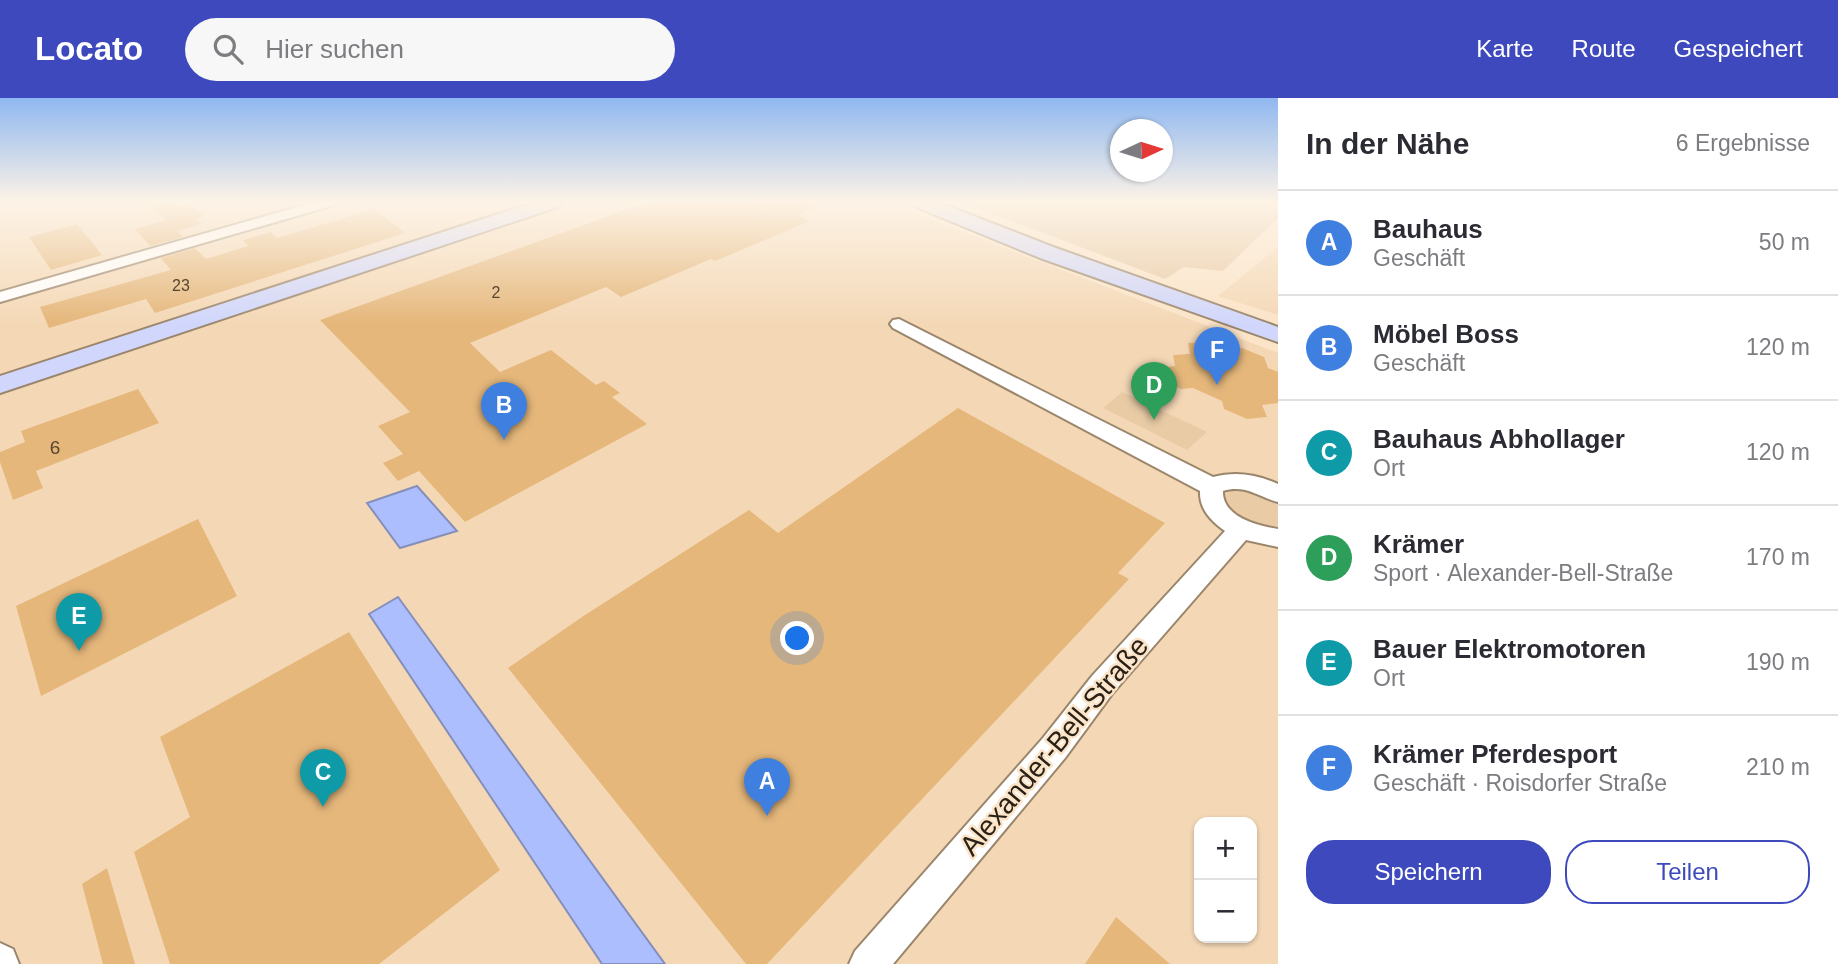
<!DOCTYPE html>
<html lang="de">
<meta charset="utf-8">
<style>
:root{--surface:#fff;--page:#f7f7f7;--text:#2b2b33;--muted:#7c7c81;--line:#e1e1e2;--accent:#3d49bc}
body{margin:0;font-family:Arial,sans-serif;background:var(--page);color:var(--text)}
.controls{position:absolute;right:21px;bottom:21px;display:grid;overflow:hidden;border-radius:14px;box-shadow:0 2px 5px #0004}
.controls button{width:63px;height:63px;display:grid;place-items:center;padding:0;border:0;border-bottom:2px solid var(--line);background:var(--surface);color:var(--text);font:35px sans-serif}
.compass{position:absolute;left:1110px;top:21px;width:63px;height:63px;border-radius:50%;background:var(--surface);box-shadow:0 2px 5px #0004;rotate:86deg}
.you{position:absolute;left:798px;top:541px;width:24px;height:24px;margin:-18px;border:5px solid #fff;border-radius:50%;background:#1a73e8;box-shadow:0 0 0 10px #1a73e833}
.badge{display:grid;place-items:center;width:46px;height:46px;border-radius:50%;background:var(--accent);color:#fff;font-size:23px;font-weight:700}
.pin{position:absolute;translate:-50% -58px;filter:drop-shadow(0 2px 4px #0008)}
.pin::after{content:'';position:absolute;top:37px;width:24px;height:21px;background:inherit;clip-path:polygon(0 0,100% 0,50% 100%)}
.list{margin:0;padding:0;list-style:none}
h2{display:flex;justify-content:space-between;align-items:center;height:91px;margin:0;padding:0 28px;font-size:30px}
h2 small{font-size:23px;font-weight:400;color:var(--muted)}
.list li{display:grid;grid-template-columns:46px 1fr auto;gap:21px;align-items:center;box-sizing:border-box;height:105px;padding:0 28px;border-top:2px solid var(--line)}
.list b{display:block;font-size:26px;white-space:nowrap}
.list p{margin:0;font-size:23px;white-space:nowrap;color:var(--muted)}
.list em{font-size:23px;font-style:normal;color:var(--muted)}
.actions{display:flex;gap:14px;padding:21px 28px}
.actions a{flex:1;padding:16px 0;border:2px solid var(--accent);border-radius:28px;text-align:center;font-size:24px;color:var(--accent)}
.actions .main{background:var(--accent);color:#fff}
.icon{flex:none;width:38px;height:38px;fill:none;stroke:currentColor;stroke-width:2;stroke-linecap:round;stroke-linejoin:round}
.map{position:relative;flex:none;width:1278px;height:866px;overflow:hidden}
header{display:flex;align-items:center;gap:42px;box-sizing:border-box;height:98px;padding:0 35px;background:var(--accent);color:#fff}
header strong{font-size:33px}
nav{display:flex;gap:38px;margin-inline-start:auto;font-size:24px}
.search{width:490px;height:63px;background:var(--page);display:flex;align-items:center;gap:18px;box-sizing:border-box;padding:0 24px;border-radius:38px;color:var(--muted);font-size:26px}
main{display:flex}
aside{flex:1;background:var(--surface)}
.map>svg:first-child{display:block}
.built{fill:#f4d8b6;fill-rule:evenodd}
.green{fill:#e9cba6}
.water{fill:#adbeff;stroke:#858fb9;stroke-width:2}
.building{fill:#e5b77b}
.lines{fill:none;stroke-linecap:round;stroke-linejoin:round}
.minor-casing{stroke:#9b866c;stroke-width:4}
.secondary-casing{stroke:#9b866c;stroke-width:4}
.minor{fill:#fff;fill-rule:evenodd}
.secondary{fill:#d1d7fc;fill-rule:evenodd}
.labels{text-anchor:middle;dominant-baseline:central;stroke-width:5;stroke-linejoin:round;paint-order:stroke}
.far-number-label{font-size:16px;fill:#584630}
.number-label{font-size:19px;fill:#584630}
.near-street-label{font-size:28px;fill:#292117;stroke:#fbe4c8}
</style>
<header>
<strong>Locato</strong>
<div class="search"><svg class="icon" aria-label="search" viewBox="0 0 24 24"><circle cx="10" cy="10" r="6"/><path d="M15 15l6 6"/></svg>Hier suchen</div>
<nav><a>Karte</a><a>Route</a><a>Gespeichert</a></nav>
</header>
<main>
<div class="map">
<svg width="1278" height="866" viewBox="0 0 1278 866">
<rect width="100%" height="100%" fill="#fbe4c8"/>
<path class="built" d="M 0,105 L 888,105 L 1278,255 L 1278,866 L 0,866 ZM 1199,724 L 1252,724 L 1252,840 L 1199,840 Z
M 1278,149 L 1278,217 L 1218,198 Z"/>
<path class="green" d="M 964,105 L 1278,105 L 1278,120 L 1223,173 L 1184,169 L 1165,181 Z
M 1122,294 L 1207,334 L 1187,352 L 1103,310 Z
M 1233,390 L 1242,390 L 1278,405 L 1278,428 C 1258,431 1229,420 1224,399 Z"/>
<path class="water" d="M 417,388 L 457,433 L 400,450 L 367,405 Z
M 398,499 L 665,866 L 602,866 L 369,516 Z"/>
<path class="building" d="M 148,105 L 174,105 L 178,108 L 189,105 L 204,118 L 196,121 L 202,126 L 178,133 Z
M 645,105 L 825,105 L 797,117 L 810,123 L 715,163 L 711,161 L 621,199 L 606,189 L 470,245 L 500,274 L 551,252 L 596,287 L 604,283 L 620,295 L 612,299 L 647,326 L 465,424 L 419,373 L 398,383 L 383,365 L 403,356 L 378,328 L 410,314 L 320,222 Z
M 374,111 L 405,135 L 155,215 L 146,201 L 49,230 L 40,209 L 171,172 L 161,160 L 195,150 L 206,161 L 248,148 L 243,142 L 271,134 L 277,140 Z
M 166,122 L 183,139 L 150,148 L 135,131 Z
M 77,126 L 102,157 L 51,172 L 29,139 Z
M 1205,244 L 1225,252 L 1242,250 L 1264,259 L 1268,270 L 1278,274 L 1278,305 L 1262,307 L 1267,319 L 1247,321 L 1224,311 L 1222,303 L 1193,290 L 1181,291 L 1140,272 L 1175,268 L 1173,257 L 1190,256 L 1188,245 Z
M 138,291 L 159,325 L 36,373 L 43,390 L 13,402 L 0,364 L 0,354 L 25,344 L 21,333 Z
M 958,310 L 1165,425 L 1118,475 L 1129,481 L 767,866 L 746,866 L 508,570 L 585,517 L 749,412 L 778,435 Z
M 198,421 L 237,498 L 41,598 L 16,508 Z
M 349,534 L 500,772 L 379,866 L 170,866 L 134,754 L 190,719 L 160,639 Z
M 107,770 L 135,866 L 103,866 L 82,786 Z
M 1116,819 L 1170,866 L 1085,866 Z"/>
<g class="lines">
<defs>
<path id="minor" d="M 311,105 L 333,105 L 331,108 L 0,204 L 0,194 Z
M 899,221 L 1213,379 C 1236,373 1256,376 1278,386 L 1278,404 C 1259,399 1245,386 1223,393 C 1222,419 1258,428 1278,431 L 1278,449 L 1246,442 L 1112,596 L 1065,660 L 893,866 L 849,866 L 855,853 L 1043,640 L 1092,578 L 1225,433 C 1211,423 1199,411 1200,393 L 893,230 L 890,226 L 893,222 Z
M 0,845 L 13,851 L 19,866 L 0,866 Z"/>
<path id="secondary" d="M 532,105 L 561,105 L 558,109 L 0,295 L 0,278 Z
M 913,105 L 940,105 L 1056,150 L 1278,229 L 1278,244 L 1040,160 L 916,109 Z"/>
</defs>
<use href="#minor" class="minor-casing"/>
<use href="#secondary" class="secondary-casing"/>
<use href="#minor" class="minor"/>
<use href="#secondary" class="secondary"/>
</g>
<linearGradient id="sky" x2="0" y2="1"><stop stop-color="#90b8f1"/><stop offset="0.46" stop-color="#fdf3e6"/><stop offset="1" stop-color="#fdf3e6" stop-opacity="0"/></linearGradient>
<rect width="1278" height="226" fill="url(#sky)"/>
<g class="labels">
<g class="far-number-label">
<text x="181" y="187">23</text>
<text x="496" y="194">2</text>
</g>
<g class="number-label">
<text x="55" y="349">6</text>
</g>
<g class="near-street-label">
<text transform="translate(1054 648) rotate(-50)">Alexander-Bell-Straße</text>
</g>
</g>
</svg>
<div class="controls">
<button>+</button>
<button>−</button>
</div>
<svg class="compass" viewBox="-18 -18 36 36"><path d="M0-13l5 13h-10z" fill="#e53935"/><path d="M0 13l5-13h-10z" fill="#7c7c81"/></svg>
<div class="you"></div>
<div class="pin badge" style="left:767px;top:718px;background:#3f7fe0">A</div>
<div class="pin badge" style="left:504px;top:342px;background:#3f7fe0">B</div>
<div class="pin badge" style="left:323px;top:709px;background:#0f9aa8">C</div>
<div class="pin badge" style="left:1154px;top:322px;background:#2e9e5b">D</div>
<div class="pin badge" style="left:79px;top:553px;background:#0f9aa8">E</div>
<div class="pin badge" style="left:1217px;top:287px;background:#3f7fe0">F</div>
</div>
<aside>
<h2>In der Nähe<small>6 Ergebnisse</small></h2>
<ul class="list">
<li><span class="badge" style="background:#3f7fe0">A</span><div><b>Bauhaus</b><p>Geschäft</p></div><em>50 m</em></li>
<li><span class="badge" style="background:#3f7fe0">B</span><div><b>Möbel Boss</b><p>Geschäft</p></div><em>120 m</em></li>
<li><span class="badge" style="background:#0f9aa8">C</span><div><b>Bauhaus Abhollager</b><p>Ort</p></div><em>120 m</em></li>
<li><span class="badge" style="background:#2e9e5b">D</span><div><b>Krämer</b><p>Sport · Alexander-Bell-Straße</p></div><em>170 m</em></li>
<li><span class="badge" style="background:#0f9aa8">E</span><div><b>Bauer Elektromotoren</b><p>Ort</p></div><em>190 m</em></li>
<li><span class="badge" style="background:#3f7fe0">F</span><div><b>Krämer Pferdesport</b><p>Geschäft · Roisdorfer Straße</p></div><em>210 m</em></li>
</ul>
<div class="actions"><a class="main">Speichern</a><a>Teilen</a></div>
</aside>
</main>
